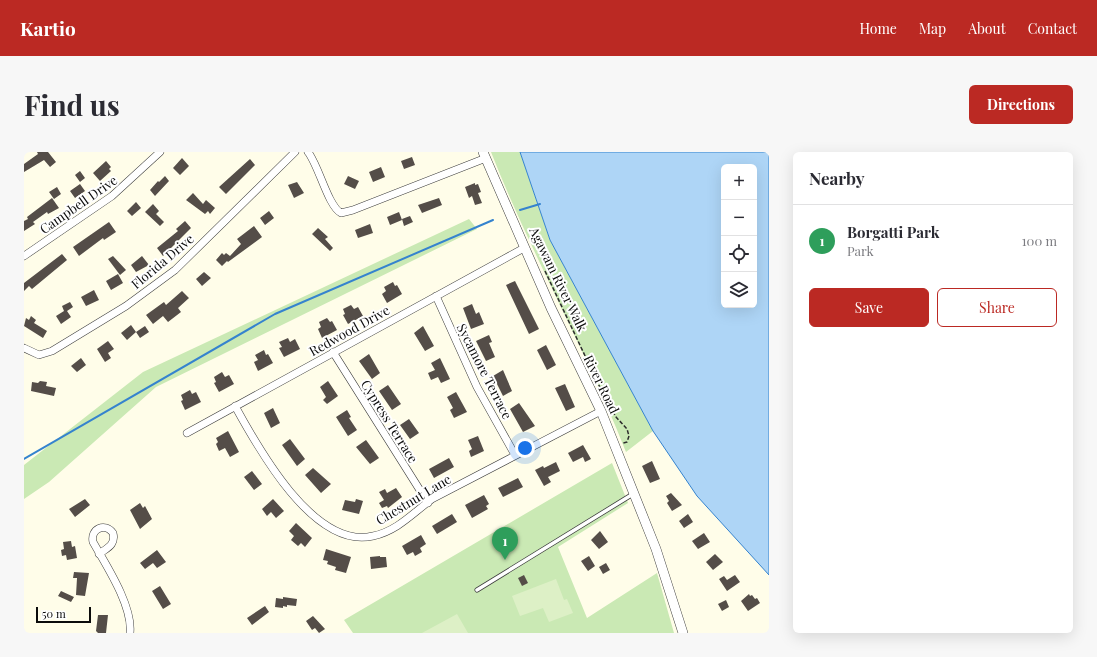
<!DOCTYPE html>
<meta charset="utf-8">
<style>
:root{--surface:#fff;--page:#f7f7f7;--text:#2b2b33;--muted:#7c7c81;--line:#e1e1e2;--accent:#bb2923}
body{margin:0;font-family:"Playfair Display",serif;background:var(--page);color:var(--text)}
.controls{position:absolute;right:12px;top:12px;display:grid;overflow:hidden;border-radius:6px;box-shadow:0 4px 16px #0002}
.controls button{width:36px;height:36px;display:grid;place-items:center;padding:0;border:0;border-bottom:1px solid var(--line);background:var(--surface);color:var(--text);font:20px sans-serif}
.scale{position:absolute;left:12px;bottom:10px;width:55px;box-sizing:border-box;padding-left:4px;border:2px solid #0b0b0b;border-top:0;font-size:11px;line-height:14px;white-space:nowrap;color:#0b0b0b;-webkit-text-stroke:3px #fff;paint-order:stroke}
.you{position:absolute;left:501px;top:296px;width:14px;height:14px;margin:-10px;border:3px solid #fff;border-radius:50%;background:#1a73e8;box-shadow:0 0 0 6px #1a73e833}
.badge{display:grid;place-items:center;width:26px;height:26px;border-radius:50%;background:var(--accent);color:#fff;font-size:13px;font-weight:700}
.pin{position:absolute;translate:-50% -33px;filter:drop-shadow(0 1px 2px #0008)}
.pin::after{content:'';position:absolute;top:21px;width:14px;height:12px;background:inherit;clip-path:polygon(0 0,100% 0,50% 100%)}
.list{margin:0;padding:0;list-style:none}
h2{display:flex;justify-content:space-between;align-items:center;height:52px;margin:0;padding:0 16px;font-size:17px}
h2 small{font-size:13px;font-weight:400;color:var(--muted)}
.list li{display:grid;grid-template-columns:26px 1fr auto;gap:12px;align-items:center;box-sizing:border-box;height:72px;padding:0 16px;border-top:1px solid var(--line)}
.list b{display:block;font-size:15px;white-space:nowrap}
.list p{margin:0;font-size:13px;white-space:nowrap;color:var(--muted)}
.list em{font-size:13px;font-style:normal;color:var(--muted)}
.actions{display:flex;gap:8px;padding:12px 16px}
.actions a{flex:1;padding:9px 0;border:1px solid var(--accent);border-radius:6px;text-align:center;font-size:14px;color:var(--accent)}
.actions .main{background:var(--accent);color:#fff}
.icon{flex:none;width:22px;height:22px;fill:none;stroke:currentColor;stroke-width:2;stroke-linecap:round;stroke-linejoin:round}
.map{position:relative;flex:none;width:745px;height:481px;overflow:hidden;border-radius:6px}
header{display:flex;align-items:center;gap:24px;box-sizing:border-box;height:56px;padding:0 20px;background:var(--accent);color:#fff}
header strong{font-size:19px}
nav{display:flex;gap:22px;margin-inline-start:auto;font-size:14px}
.intro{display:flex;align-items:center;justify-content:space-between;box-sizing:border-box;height:96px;padding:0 24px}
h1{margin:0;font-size:28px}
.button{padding:10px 18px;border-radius:6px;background:var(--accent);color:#fff;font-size:14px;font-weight:700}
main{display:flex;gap:24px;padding:0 24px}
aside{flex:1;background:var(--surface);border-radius:6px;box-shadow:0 4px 16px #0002}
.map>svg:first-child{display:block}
.green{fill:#cae9b4}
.pitch{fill:#ddf0c6}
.water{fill:#aed5f6;stroke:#3583ce;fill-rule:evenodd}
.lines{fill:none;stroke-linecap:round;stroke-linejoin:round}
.stream{stroke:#3583ce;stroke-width:2}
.building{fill:#544d48}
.service-casing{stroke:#3e3e3e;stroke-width:5}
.minor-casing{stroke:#3e3e3e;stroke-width:8}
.tertiary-casing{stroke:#3e3e3e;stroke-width:10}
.path{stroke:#2d2d2d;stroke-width:1.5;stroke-dasharray:4 2;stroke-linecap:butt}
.service{stroke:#fff;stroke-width:3.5}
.minor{stroke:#fff;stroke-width:7}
.tertiary{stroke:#fff;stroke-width:9}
.labels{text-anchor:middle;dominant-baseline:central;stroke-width:4;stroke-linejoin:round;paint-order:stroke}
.street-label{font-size:13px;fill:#0b0b0b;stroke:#fff}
</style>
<header>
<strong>Kartio</strong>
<nav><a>Home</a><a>Map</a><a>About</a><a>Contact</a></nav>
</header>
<div class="intro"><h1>Find us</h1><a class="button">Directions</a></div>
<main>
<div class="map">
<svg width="745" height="481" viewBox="0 0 745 481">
<rect width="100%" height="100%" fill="#fffde9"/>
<path class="green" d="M 467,0 L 496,0 L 526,88 L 629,279 L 602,300 C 562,198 507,102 467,0 Z
M 445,67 L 453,77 L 132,235 L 25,330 L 0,347 L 0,313 L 119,220 Z
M 588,311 L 604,351 L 534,395 L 563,466 L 633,421 L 650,481 L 329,481 L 320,468 Z"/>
<path class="pitch" d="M 532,427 L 540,448 L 543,447 L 549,461 L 525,470 L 519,456 L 496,464 L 488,444 Z
M 433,462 L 444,481 L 398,481 Z"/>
<path class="water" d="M 496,0 L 745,0 L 745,423 L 673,344 L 629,279 L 526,88 ZM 700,15 L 730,15 L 730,153 L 700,153 Z"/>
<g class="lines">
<path class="stream" d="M 496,58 L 516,52
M 0,307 L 251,162 L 469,68"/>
</g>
<path class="building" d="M 13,0 L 24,0 L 32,10 L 26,15 L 20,8 L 0,20 L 0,12 L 14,2 Z
M 388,5 L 391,13 L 380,17 L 377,9 Z
M 158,6 L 165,14 L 156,23 L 149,16 Z
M 226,7 L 231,13 L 202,42 L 195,35 Z
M 82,9 L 87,15 L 85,17 L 87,19 L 76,29 L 69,21 Z
M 357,15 L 361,25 L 349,30 L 345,20 Z
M 56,19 L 61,26 L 56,30 L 51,23 Z
M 141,24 L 145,29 L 131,44 L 126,38 L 134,29 L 135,30 Z
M 324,24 L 335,29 L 331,37 L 320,32 Z
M 273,30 L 280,41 L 270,46 L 264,33 Z
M 451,31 L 451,33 L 454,32 L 457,40 L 454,41 L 458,51 L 451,53 L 448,44 L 445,46 L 441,35 Z
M 56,32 L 61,39 L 51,46 L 46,39 Z
M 33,35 L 37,42 L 30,47 L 25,40 Z
M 169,41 L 179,52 L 182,48 L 191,56 L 186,62 L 184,59 L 181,62 L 162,48 Z
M 28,46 L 35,56 L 24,62 L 23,60 L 9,70 L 11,72 L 0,79 L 0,69 L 4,67 L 3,65 Z
M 415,46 L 418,53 L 398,61 L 394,53 Z
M 112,50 L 117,56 L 108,64 L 103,59 Z
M 129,52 L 135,59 L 132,62 L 140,70 L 136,74 L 121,60 Z
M 245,59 L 250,66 L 241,73 L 236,66 Z
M 375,60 L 378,68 L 366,73 L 363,65 Z
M 386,64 L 389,70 L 380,74 L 378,67 Z
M 161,69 L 167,76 L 139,104 L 133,96 L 154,79 L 152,77 Z
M 85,70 L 92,80 L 80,88 L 79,86 L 55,104 L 49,95 Z
M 346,72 L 349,81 L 334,86 L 331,78 Z
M 230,74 L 238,85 L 204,110 L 203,109 L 198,114 L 192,108 L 198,101 L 200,103 L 202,101 L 206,104 L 217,92 L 213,87 Z
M 294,76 L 304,85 L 301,87 L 309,96 L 306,99 L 288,82 Z
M 38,102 L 43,108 L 8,137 L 5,134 L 0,139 L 0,131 Z
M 89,104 L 102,118 L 96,123 L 84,107 Z
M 118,104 L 125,113 L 112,120 L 107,113 Z
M 180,120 L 187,126 L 178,134 L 172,127 Z
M 94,122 L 99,131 L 87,138 L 82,129 Z
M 491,129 L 515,177 L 505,182 L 482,133 Z
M 369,130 L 371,134 L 373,133 L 378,142 L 363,151 L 358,142 L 362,139 L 360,135 Z
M 70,138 L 75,148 L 62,154 L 57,145 Z
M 158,139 L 165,146 L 154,156 L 157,160 L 144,170 L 139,164 L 129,172 L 122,163 L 140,150 L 142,153 Z
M 46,150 L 49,155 L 43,159 L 47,165 L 37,172 L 32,164 L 40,159 L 38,154 Z
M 448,152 L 452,162 L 455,160 L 460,172 L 447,177 L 439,156 Z
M 327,153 L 330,157 L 334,155 L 339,164 L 324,172 L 319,163 L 321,162 L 319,157 Z
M 7,164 L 12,168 L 10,171 L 23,179 L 19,186 L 0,174 L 2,166 L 5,168 Z
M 303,166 L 306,170 L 308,169 L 313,178 L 298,186 L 294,177 L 297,175 L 295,170 Z
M 107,173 L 112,180 L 121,174 L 125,180 L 116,186 L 112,180 L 103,188 L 97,181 Z
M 399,174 L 410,194 L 401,199 L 390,181 Z
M 465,183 L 468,190 L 465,191 L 471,205 L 462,209 L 452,189 Z
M 264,186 L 266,190 L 271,187 L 276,197 L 260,205 L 255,196 L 258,195 L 255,190 Z
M 84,189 L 90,197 L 84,201 L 87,206 L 81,210 L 73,197 Z
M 522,193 L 532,213 L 523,218 L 513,198 Z
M 240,198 L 242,203 L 244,202 L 249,211 L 234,219 L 230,210 L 234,208 L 231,203 Z
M 345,202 L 356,221 L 348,227 L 335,209 Z
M 57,206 L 62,213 L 53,220 L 47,214 Z
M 416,206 L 426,227 L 417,231 L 414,225 L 407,228 L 404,221 L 411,218 L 407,211 Z
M 479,218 L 488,239 L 479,244 L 469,224 Z
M 198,220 L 201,225 L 205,223 L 210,232 L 195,240 L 190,231 L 192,230 L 190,225 Z
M 16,229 L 23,230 L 22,234 L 32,236 L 30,244 L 7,239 L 8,230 L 14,231 Z
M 304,229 L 314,244 L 303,252 L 299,248 L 302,245 L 296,235 Z
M 541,232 L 551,255 L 542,259 L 531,236 Z
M 364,233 L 377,252 L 368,258 L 355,239 Z
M 166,238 L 168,242 L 172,240 L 177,250 L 161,258 L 157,249 L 159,248 L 157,243 Z
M 432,240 L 443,260 L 430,266 L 426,258 L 429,256 L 423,245 Z
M 495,251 L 511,274 L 499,280 L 486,257 Z
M 249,256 L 256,271 L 247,276 L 240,261 Z
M 323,258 L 327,265 L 325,266 L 333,278 L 324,284 L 312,265 Z
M 385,267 L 395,281 L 386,287 L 376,273 Z
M 204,279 L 215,300 L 206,305 L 201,296 L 195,299 L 192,292 L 194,290 L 192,286 Z
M 454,284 L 460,299 L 447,305 L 445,299 L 448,297 L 444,288 Z
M 266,287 L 281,307 L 273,314 L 258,293 Z
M 342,288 L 355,306 L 346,312 L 332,295 Z
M 559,293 L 567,307 L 561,310 L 559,305 L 549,310 L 544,301 Z
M 425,306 L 430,315 L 410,326 L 405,317 Z
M 628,309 L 636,327 L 626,331 L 618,314 Z
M 532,310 L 536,319 L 524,325 L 527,330 L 520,334 L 511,318 L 519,314 L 520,316 Z
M 289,316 L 307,332 L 297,341 L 281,323 Z
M 228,319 L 238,332 L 230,338 L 220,325 Z
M 494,326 L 499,335 L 479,345 L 474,336 Z
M 372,336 L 378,345 L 364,356 L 363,354 L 358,356 L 355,351 L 360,348 L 355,340 L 361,337 L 363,341 Z
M 647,341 L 658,353 L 648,359 L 643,351 L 645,349 L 642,344 Z
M 460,343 L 465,352 L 462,354 L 464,357 L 448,366 L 441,353 Z
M 61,347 L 66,353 L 51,365 L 45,357 Z
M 249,347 L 260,359 L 252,366 L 247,360 L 243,364 L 238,357 Z
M 332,347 L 339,349 L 335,362 L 318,358 L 321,348 L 331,350 Z
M 116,351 L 119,356 L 121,354 L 128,367 L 116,377 L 106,358 Z
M 428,362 L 433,370 L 413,382 L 408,374 Z
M 664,362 L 669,370 L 660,376 L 655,369 Z
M 272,371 L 288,386 L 281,395 L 277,391 L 274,394 L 267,388 L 270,384 L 265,379 Z
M 576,379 L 584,390 L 575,397 L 567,388 Z
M 680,381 L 686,390 L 674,397 L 668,389 Z
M 397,383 L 402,392 L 396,396 L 398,400 L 391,404 L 389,400 L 383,403 L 378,394 Z
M 47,389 L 48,395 L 51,394 L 53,406 L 43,408 L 42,403 L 38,404 L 37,398 L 40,397 L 39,390 Z
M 302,397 L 327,405 L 322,421 L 311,418 L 312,415 L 303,412 L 304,409 L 299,408 Z
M 133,398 L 142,410 L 133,416 L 129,411 L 121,417 L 116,411 Z
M 691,402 L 699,410 L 689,418 L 682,410 Z
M 356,404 L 356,405 L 362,405 L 363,415 L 347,417 L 346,405 Z
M 565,404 L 571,414 L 564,419 L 557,409 Z
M 582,411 L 586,418 L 579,422 L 575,415 Z
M 50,420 L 65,421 L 61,444 L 52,443 L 53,426 L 49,426 Z
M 500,423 L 504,431 L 498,434 L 494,426 Z
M 711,423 L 716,430 L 703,439 L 695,427 L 700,424 L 703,428 Z
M 136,434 L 147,452 L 139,457 L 128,439 Z
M 37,439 L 50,445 L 47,450 L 34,444 Z
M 725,442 L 726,444 L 728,443 L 731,447 L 733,446 L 736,451 L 724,459 L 717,449 Z
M 259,445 L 273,447 L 272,454 L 263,453 L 263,455 L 259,454 L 259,456 L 251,455 L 252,446 L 259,447 Z
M 702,448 L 705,455 L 698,459 L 694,452 Z
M 241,454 L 245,460 L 228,473 L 223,466 Z
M 74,463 L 84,463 L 82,481 L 74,481 L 72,479 Z
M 289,464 L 301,477 L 295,481 L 291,476 L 288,478 L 282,469 Z"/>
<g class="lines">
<defs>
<path id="service" d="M 453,438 L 609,342"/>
<path id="minor" d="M 284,0 C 295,14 304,54 317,61 L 329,58 L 462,6
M 0,104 L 88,44 L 136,0
M 412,144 L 453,235 L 491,303
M 0,196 L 15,203 L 28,199 L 102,154 L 151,118 L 271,0
M 309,200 L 404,351
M 211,254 C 234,296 290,398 349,384 C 373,379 389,361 408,347 L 577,259
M 163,281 L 500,96
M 75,402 C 83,396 92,393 89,381 C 81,370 66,377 69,390 C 82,413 109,454 106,481"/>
<path id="tertiary" d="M 459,0 L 527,156 L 577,259 L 632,397 L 659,481"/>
</defs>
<use href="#service" class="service-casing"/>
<use href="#minor" class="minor-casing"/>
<use href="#tertiary" class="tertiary-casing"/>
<path class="path" d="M 521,119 L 580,244 L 592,265 L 603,277 L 605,284 L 603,290 L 599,291"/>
<use href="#service" class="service"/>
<use href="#minor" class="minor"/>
<use href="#tertiary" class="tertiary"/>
</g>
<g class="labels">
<g class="street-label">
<text transform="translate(54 52) rotate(-35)">Campbell Drive</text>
<text transform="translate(138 109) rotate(-40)">Florida Drive</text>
<text transform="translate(535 127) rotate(64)">Agawam River Walk</text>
<text transform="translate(325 178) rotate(-29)">Redwood Drive</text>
<text transform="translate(461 219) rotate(63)">Sycamore Terrace</text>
<text transform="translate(578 232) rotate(64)">River Road</text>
<text transform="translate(366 269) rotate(58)">Cypress Terrace</text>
<text transform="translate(389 347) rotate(-31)">Chestnut Lane</text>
</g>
</g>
</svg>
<div class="controls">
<button>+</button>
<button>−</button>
<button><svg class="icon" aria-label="locate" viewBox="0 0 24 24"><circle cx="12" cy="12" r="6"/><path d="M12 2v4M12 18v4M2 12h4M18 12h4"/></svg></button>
<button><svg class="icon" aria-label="layers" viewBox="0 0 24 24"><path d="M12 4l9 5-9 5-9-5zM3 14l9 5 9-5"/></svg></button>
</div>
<div class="scale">50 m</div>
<div class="you"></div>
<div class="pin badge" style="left:481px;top:408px;background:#2e9e5b">1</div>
</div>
<aside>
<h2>Nearby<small></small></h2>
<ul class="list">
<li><span class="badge" style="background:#2e9e5b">1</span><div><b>Borgatti Park</b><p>Park</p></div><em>100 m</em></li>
</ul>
<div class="actions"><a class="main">Save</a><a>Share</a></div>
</aside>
</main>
